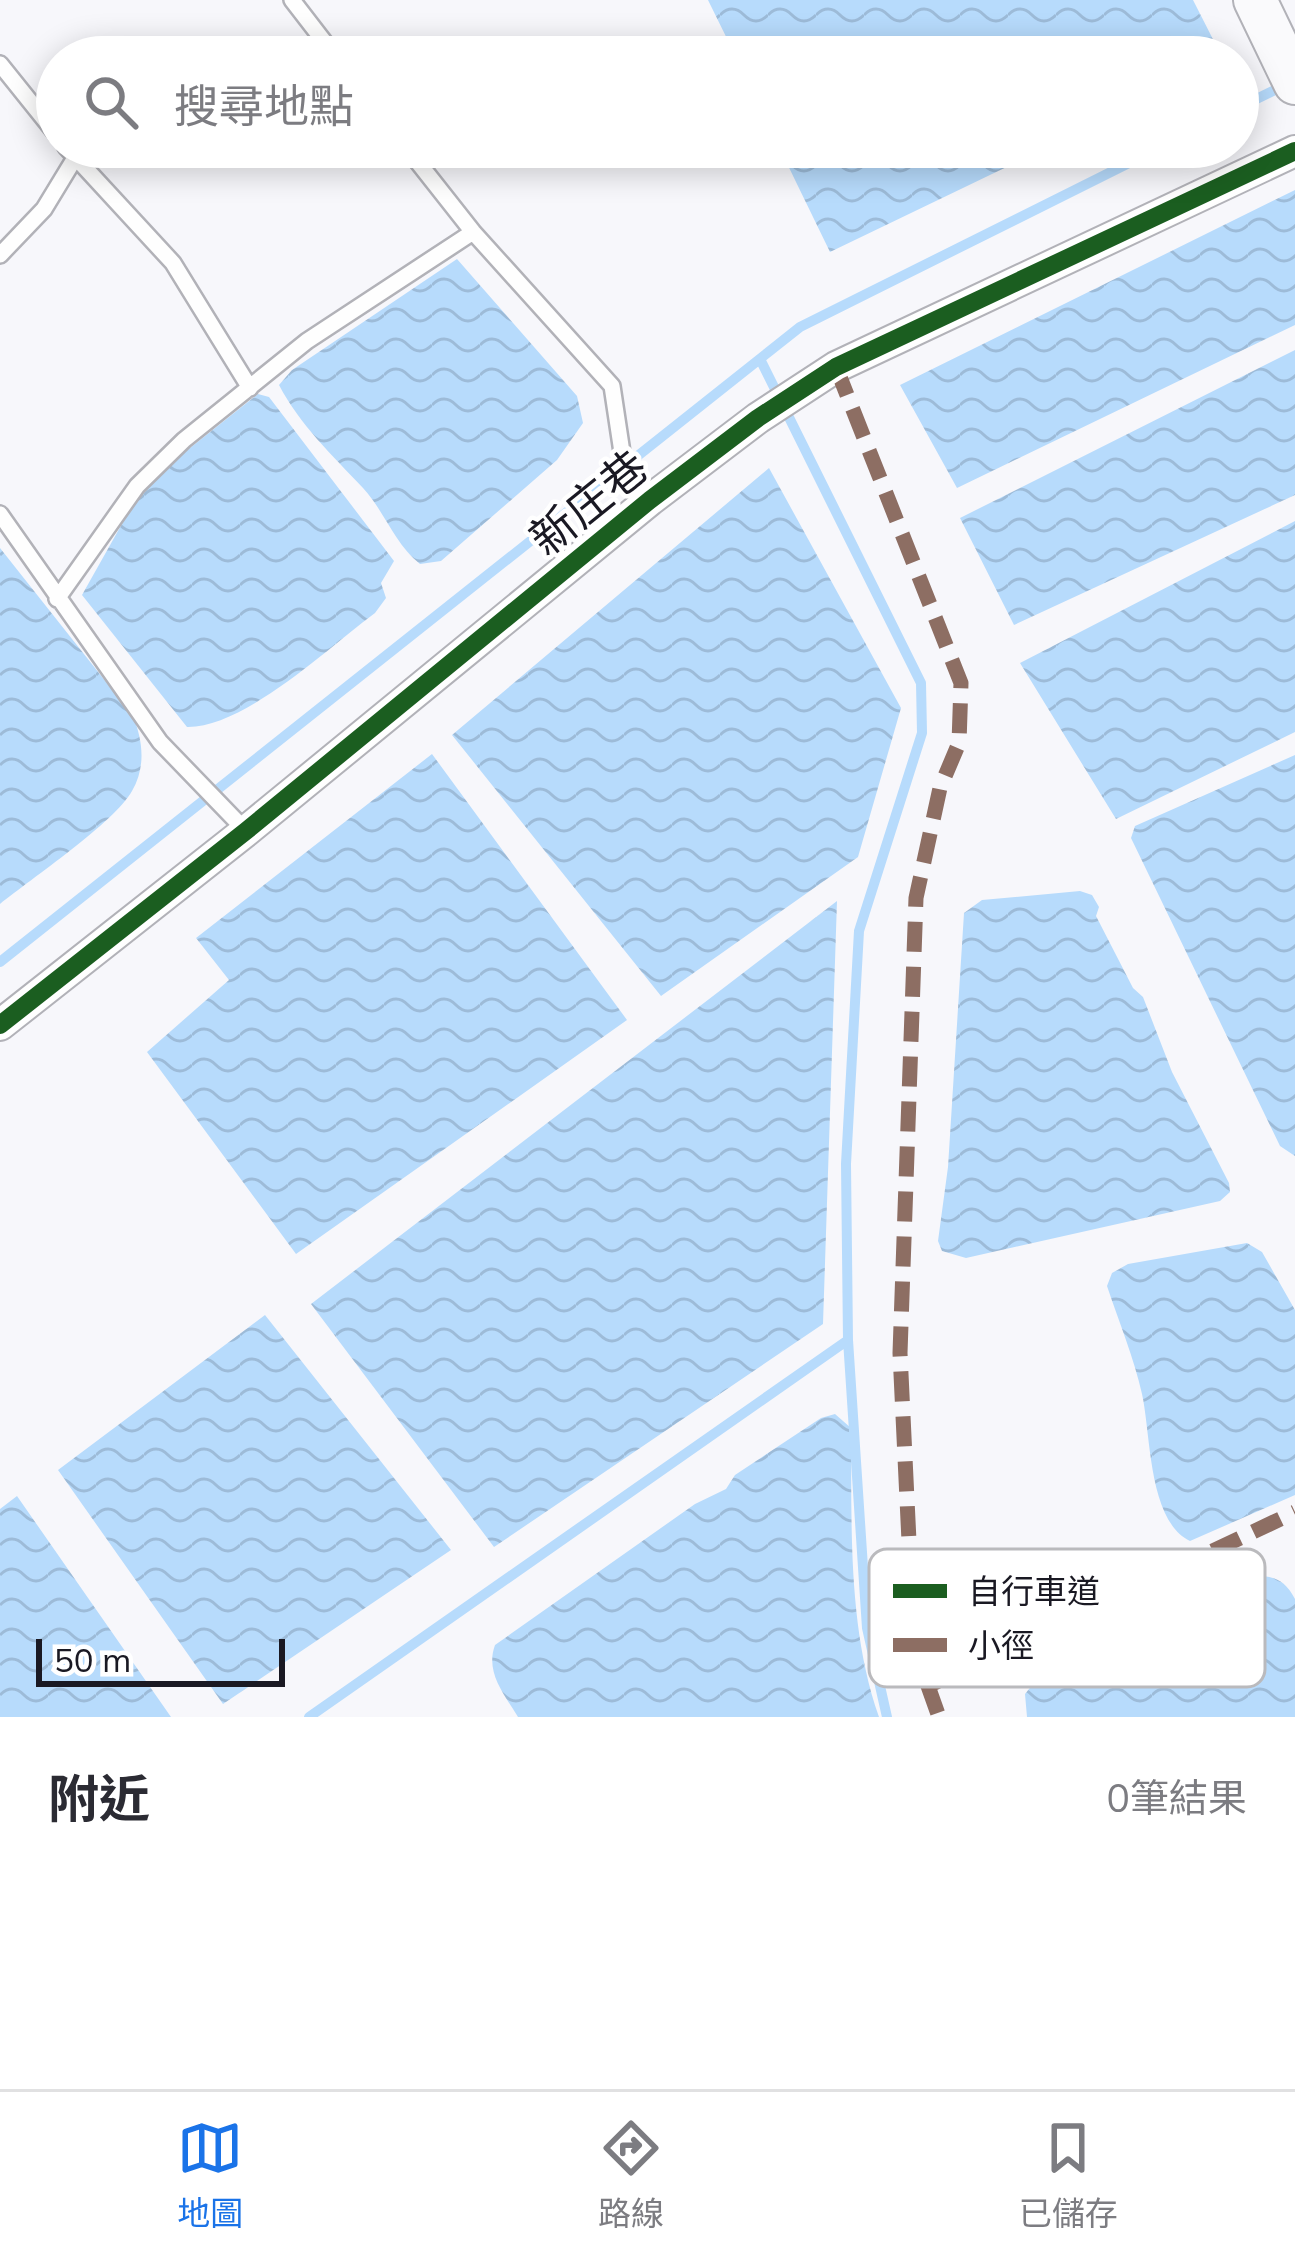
<!DOCTYPE html>
<html lang="zh-TW">
<meta charset="utf-8">
<style>
:root{--surface:#fff;--page:#f2f2f3;--text:#2b2b33;--muted:#7c7c81;--line:#e1e1e2;--accent:#1a73e8}
body{margin:0;font-family:Mulish,"Noto Sans TC",sans-serif;background:var(--page);color:var(--text)}
.scale{position:absolute;left:36px;bottom:30px;width:249px;box-sizing:border-box;padding-left:12px;border:6px solid #1a1923;border-top:0;font-size:33px;line-height:42px;white-space:nowrap;color:#1a1923;-webkit-text-stroke:9px #fff;paint-order:stroke}
.list{margin:0;padding:0;list-style:none}
h2{display:flex;justify-content:space-between;align-items:center;height:156px;margin:0;padding:0 48px;font-size:51px}
h2 small{font-size:39px;font-weight:400;color:var(--muted)}
.icon{flex:none;width:66px;height:66px;fill:none;stroke:currentColor;stroke-width:2;stroke-linecap:round;stroke-linejoin:round}
.map{position:relative;flex:none;width:1295px;height:1717px;overflow:hidden}
.search{position:absolute;background:var(--surface);box-shadow:0 6px 30px #0003;left:36px;right:36px;top:36px;height:132px;display:flex;align-items:center;gap:30px;box-sizing:border-box;padding:0 42px;border-radius:66px;color:var(--muted);font-size:45px}
.sheet{height:372px;background:var(--surface)}
nav{display:flex;justify-content:space-around;align-items:center;box-sizing:border-box;height:168px;border-top:3px solid var(--line);background:var(--surface);font-size:33px;color:var(--muted)}
nav a{display:grid;justify-items:center;gap:6px}
nav .on{color:var(--accent)}
.map>svg:first-child{display:block}
.water{fill:url(#water-waves)}
.lines{fill:none;stroke-linecap:round;stroke-linejoin:round}
.stream{stroke:#b7dbfc;stroke-width:10}
.lane-casing{stroke:#b2b2b8;stroke-width:20}
.street-casing{stroke:#b2b2b8;stroke-width:34}
.secondary-casing{stroke:#b2b2b8;stroke-width:46}
.lane{stroke:#fefefe;stroke-width:15}
.street{stroke:#fefefe;stroke-width:30}
.secondary{stroke:#fafafc;stroke-width:42}
.quiet{stroke:#8d6e63;stroke-width:15;stroke-dasharray:30 15;stroke-linecap:butt}
.cycleway-casing{stroke:#fff;stroke-width:26}
.cycleway{stroke:#1b5e20;stroke-width:18}
.labels{text-anchor:middle;dominant-baseline:central;stroke-width:9;stroke-linejoin:round;paint-order:stroke}
.street-label{font-size:45px;fill:#1a1923;stroke:#fff}
.key{fill:#fff;stroke:#bababd;stroke-width:3}
.key-label{font-size:33px;fill:#1a1923}
</style>
<div class="map">
<svg width="1295" height="1717" viewBox="0 0 1295 1717">
<defs>
<pattern id="water-waves" width="16" height="10" patternUnits="userSpaceOnUse" patternTransform="scale(3)"><rect width="16" height="10" fill="#b7dbfc"/><path d="M0 5q4-4 8 0t8 0" fill="none" stroke="#9dbbd8"/></pattern>
</defs>
<rect width="100%" height="100%" fill="#f7f7fb"/>
<path class="water" d="M 708,0 L 1193,0 L 1222,57 L 736,57 Z
M 779,147 L 1048,147 L 830,252 Z
M 1295,190 L 1295,325 L 957,488 L 900,385 Z
M 457,259 L 577,396 L 583,423 L 557,460 L 441,561 L 420,564 C 394,543 385,512 363,488 C 332,455 300,425 279,385 L 292,370 Z
M 1295,350 L 1295,495 L 1014,625 L 960,518 Z
M 258,394 L 269,397 L 394,561 L 381,583 L 386,598 L 375,613 C 328,648 244,728 187,727 L 82,595 L 132,506 L 161,471 Z
M 769,468 L 901,708 L 858,857 L 661,996 L 452,735 Z
M 1295,521 L 1295,732 L 1116,819 L 1020,663 Z
M 0,548 L 133,716 C 143,741 146,767 132,791 C 115,822 31,879 0,904 Z
M 432,754 L 627,1020 L 296,1254 L 147,1052 L 229,980 L 196,938 Z
M 1295,755 L 1295,1156 L 1280,1146 L 1131,838 L 1135,826 Z
M 1080,891 L 1092,895 L 1099,907 L 1096,916 L 1133,988 L 1143,997 L 1172,1072 L 1229,1183 L 1230,1192 L 1220,1201 L 966,1258 L 942,1251 L 938,1241 L 948,1167 L 964,913 L 982,900 Z
M 837,901 L 823,1324 L 494,1547 L 311,1304 Z
M 1247,1243 L 1262,1252 L 1295,1310 L 1295,1495 L 1190,1541 C 1148,1521 1151,1434 1142,1394 C 1134,1358 1119,1322 1107,1286 L 1112,1273 L 1128,1264 Z
M 265,1315 L 451,1550 L 223,1704 L 58,1470 Z
M 835,1414 L 851,1428 C 852,1523 847,1626 879,1717 L 518,1717 C 504,1694 485,1672 495,1645 L 695,1504 L 726,1489 L 735,1475 L 821,1418 Z
M 17,1496 L 171,1717 L 0,1717 L 0,1509 Z
M 1245,1575 C 1271,1576 1283,1576 1295,1599 L 1295,1717 L 1027,1717 L 1025,1694 L 1033,1684 L 1230,1578 Z"/>
<g class="lines">
<path class="stream" d="M 1238,108 L 1287,84
M 760,359 L 921,683 L 922,733 L 859,931 L 846,1164 L 848,1340 L 867,1628 L 887,1717
M 0,962 L 800,327 L 1161,147
M 309,1717 L 848,1340"/>
<defs>
<path id="lane" d="M 292,0 L 336,57
M 0,64 L 57,135
M 66,147 L 173,263 L 250,388
M 406,147 L 473,232 L 612,386 L 623,459 L 650,500
M 0,255 L 44,209 L 75,158
M 0,514 L 160,742 L 246,831
M 57,599 L 137,486 L 184,440 L 307,341 L 473,232"/>
<path id="street" d="M 0,1025 L 246,831 L 650,500 L 758,418 L 836,367 L 1295,151"/>
<path id="secondary" d="M 1255,0 L 1295,83"/>
</defs>
<use href="#lane" class="lane-casing"/>
<use href="#street" class="street-casing"/>
<use href="#secondary" class="secondary-casing"/>
<use href="#lane" class="lane"/>
<use href="#street" class="street"/>
<use href="#secondary" class="secondary"/>
<path class="quiet" d="M 836,367 L 961,683 L 959,743 L 940,788 L 916,898 L 900,1353 L 911,1583 L 928,1686 L 939,1717
M 928,1686 L 1295,1512"/>
<defs>
<path id="cycleway" d="M 0,1025 L 246,831 L 650,500 L 758,418 L 836,367 L 1295,151"/>
</defs>
<use href="#cycleway" class="cycleway-casing"/>
<use href="#cycleway" class="cycleway"/>
</g>
<g class="labels">
<g class="street-label">
<text transform="translate(588 502) rotate(-39)">新庄巷</text>
</g>
</g>
<rect x="869" y="1549" width="396" height="138" rx="18" class="key"/>
<rect x="893" y="1584" width="54" height="14" fill="#1b5e20"/>
<rect x="893" y="1638" width="54" height="14" fill="#8d6e63"/>
<g class="key-label">
<text x="968" y="1603">自行車道</text>
<text x="968" y="1657">小徑</text>
</g>
</svg>
<div class="scale">50 m</div>
<div class="search"><svg class="icon" aria-label="search" viewBox="0 0 24 24"><circle cx="10" cy="10" r="6"/><path d="M15 15l6 6"/></svg>搜尋地點</div>
</div>
<section class="sheet">
<h2>附近<small>0筆結果</small></h2>
<ul class="list">
</ul>
</section>
<nav>
<a class="on"><svg class="icon" aria-label="map" viewBox="0 0 24 24"><path d="M3 6l6-2 6 2 6-2v14l-6 2-6-2-6 2zM9 4v14M15 6v14"/></svg>地圖</a>
<a><svg class="icon" aria-label="directions" viewBox="0 0 24 24"><path d="M12 3l9 9-9 9-9-9zM9 14v-3h6M13 9l2 2-2 2"/></svg>路線</a>
<a><svg class="icon" aria-label="saved" viewBox="0 0 24 24"><path d="M7 4h10v16l-5-4-5 4z"/></svg>已儲存</a>
</nav>
